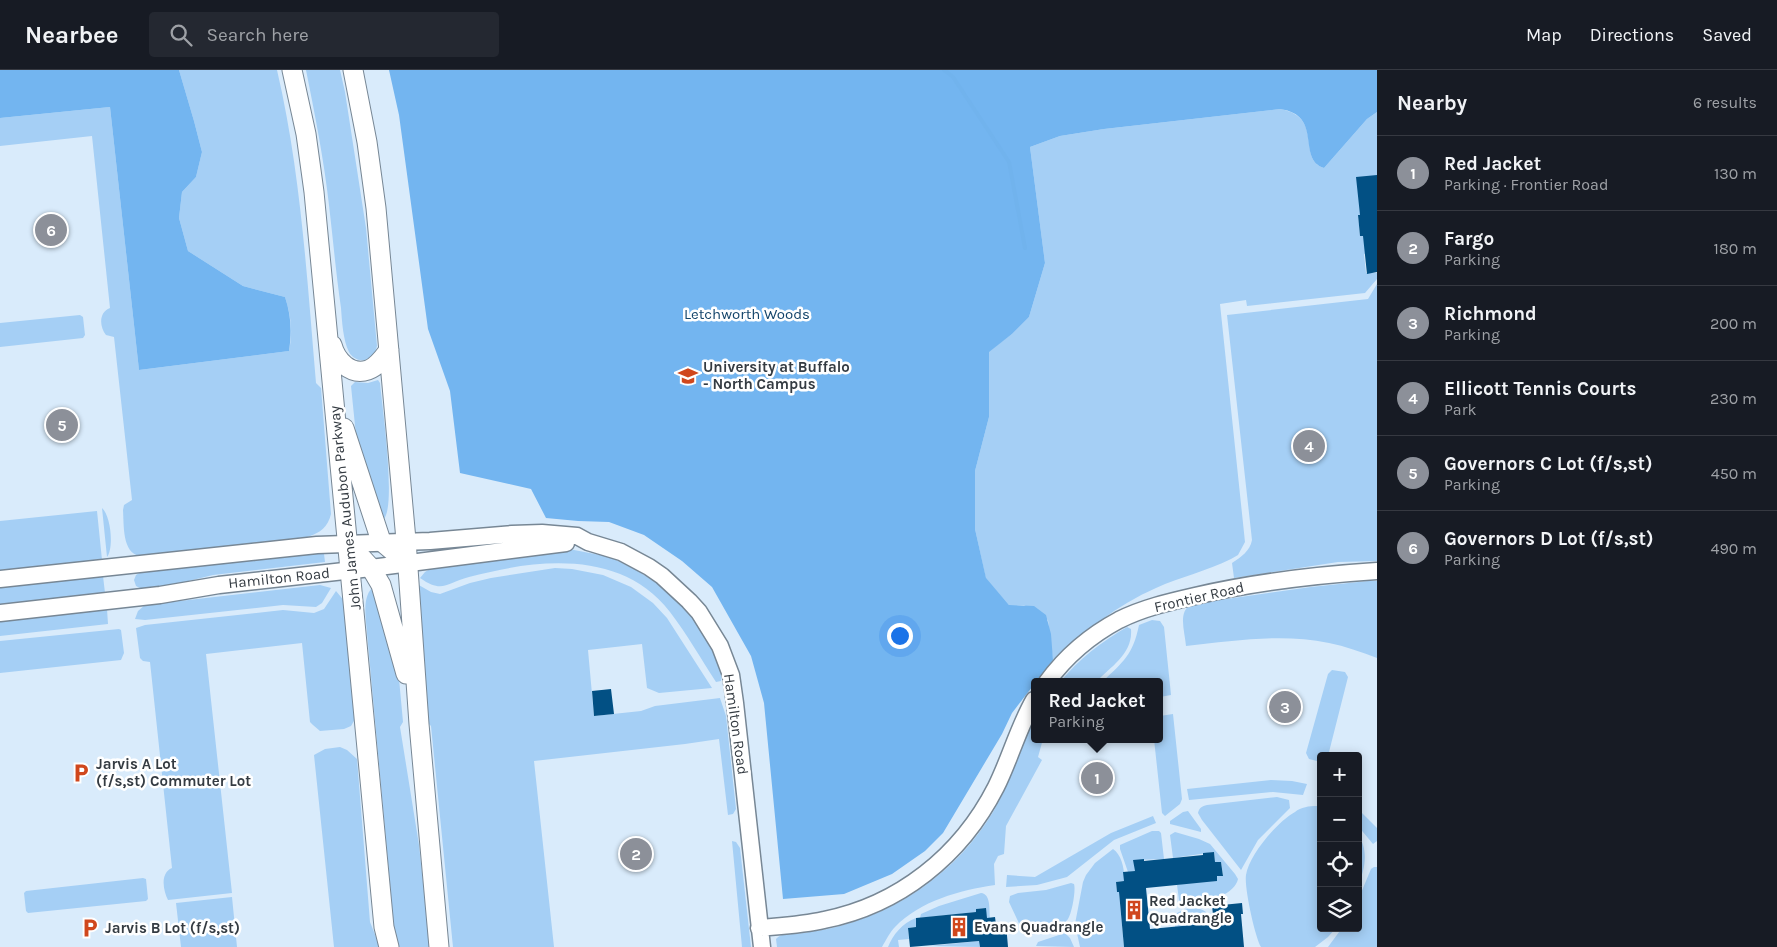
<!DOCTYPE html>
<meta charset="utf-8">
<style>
:root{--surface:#171b24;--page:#242831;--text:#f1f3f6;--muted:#9ea1a6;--line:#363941;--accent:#8c9099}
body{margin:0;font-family:Karla,sans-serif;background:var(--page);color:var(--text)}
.controls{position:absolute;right:15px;bottom:15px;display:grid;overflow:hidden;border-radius:5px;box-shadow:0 2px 12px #0003}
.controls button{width:45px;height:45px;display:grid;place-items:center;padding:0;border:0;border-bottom:1px solid var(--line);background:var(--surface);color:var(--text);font:25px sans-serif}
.you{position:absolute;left:899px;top:565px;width:18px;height:18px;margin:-12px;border:4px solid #fff;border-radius:50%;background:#1a73e8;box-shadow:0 0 0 8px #1a73e833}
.badge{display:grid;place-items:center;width:32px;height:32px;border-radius:50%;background:var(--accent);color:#fff;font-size:16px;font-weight:700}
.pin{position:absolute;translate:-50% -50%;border:2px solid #fff;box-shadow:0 1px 5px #0006}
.popup{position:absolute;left:1031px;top:608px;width:132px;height:65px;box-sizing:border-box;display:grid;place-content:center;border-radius:5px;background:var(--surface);filter:drop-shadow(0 1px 4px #0005);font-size:16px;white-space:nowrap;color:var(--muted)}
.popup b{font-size:19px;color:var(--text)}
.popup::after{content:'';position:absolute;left:50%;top:100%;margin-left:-10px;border:10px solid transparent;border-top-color:var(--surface)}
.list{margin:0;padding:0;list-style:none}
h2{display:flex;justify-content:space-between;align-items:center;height:65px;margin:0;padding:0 20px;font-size:21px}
h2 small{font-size:16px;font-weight:400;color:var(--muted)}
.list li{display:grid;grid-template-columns:32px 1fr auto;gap:15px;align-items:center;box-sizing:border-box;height:75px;padding:0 20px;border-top:1px solid var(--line)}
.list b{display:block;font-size:19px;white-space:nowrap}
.list p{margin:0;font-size:16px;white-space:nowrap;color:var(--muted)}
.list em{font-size:16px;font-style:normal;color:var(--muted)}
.icon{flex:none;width:28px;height:28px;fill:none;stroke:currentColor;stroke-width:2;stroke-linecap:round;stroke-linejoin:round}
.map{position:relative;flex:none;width:1377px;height:877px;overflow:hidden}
header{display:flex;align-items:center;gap:30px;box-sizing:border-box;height:70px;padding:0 25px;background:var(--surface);border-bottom:1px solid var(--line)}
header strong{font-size:24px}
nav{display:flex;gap:28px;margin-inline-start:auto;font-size:18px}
.search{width:350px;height:45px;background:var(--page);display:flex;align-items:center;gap:12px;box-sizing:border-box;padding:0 18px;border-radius:5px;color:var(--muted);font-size:19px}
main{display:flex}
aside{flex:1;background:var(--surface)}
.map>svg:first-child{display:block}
.green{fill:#a5cff5}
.forest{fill:#73b5f0}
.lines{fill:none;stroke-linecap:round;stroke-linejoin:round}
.stream{stroke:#71b3ed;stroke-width:4}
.building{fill:#025084}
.tertiary-casing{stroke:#778795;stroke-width:19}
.secondary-casing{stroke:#778795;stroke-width:21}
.tertiary{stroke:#fff;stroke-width:16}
.secondary{stroke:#fff;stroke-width:19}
.labels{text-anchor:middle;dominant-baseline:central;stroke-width:5;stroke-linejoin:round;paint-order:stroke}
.park-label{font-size:15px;fill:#13446a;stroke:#fff}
.poi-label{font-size:15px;font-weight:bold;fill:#343b42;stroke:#fff;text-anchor:start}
.street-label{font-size:15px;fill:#343b42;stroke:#fff}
</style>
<header>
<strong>Nearbee</strong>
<div class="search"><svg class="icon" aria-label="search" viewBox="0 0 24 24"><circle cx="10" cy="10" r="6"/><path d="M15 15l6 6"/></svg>Search here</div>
<nav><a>Map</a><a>Directions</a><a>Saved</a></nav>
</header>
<main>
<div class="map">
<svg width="1377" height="877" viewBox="0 0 1377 877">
<rect width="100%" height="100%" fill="#d9ebfb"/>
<path class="green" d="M 179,0 L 277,0 C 301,103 307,209 316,313 L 321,318 L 331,444 C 328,457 320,463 307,467 L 140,486 C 122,483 124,455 123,440 L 124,435 L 132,430 L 114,267 L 106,265 C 99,256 99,242 110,238 L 92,66 L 0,76 L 0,48 L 110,37 L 139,300 L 289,281 C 293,262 291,245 285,227 L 243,216 L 188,181 L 179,148 L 182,122 L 196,107 L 202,82 L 194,51 Z
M 306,0 L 340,0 L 345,22 L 366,158 L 377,276 C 376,280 375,283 372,286 C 365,293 354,291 349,282 C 343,270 342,251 341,238 C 336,204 333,169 329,135 C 324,90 315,45 306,0 Z
M 1280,39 C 1325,47 1296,89 1324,98 L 1367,49 L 1377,42 L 1377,105 L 1364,145 L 1358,145 L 1360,166 L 1366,166 L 1368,183 L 1364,184 L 1366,203 L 1377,203 L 1377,209 L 1365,223 L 1247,236 L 1246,230 L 1220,234 L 1245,472 L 1238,485 L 1231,489 C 1207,501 1180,507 1156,518 C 1117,535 1084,562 1053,590 L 1048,550 L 1024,535 L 1009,535 L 986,509 L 975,459 L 975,401 L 989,347 L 989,281 L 1012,264 L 1029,247 L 1045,193 L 1030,77 L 1060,66 L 1104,59 Z
M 1377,214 L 1377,491 L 1338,492 L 1234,508 L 1232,493 C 1241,487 1250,481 1252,470 L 1227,245 L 1368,229 Z
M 80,245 L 83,247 L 85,265 L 83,268 L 0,277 L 0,253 Z
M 378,310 L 380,313 C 382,335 397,439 383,450 L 358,385 L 351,316 L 355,312 L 368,313 Z
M 102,438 C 111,446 114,478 107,487 Z
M 97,441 L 102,490 L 0,502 L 0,451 Z
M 569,479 L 610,487 L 636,500 L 666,519 L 692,545 L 710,574 L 722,605 L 721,611 L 716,612 C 701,589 687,564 670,542 C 621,479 537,489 469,507 C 446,513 443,524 420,508 L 425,502 L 433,497 Z
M 298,484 L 324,484 L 325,492 L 213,505 L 172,515 L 142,519 L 136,516 L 134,510 L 136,505 L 141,502 Z
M 555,498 L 572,499 L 603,505 L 631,517 L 653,533 L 667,548 L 712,618 L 659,623 L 647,618 L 642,574 L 588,580 L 594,646 L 641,641 L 655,636 L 720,628 L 726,646 L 736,739 L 733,744 L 728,745 L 719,669 L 685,674 L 534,691 L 554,877 L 453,877 L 431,656 L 427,652 L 417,514 L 431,522 L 440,524 L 470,513 L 491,508 Z
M 103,506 L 105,523 L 0,535 L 0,517 Z
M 1368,511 L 1377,511 L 1377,588 C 1361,582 1345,576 1329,573 C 1281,563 1234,571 1186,576 C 1185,562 1177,541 1192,534 L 1311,517 Z
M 320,515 L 331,518 L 322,533 L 316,537 L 283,535 L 145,550 L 135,549 L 138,541 L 145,535 Z
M 372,518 L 398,598 L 403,652 L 400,657 L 419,775 L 430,877 L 397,877 L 395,869 L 366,552 C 365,541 364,526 372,518 Z
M 336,521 L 346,533 L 355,649 L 351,656 L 344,659 L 320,661 L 313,655 L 310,652 L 302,573 L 206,584 L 232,823 L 168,830 C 163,820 160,803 172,798 L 150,592 L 143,591 L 140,588 L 136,558 L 145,555 L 283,540 L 314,543 L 324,539 Z
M 107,539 L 108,554 L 0,566 L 0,551 Z
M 1152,550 L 1160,551 L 1164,557 L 1171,625 L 1160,627 L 1160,612 L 1121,612 L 1119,610 L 1117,612 L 1102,612 C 1123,592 1133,585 1139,555 Z
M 1127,557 L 1131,559 C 1133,584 1111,596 1096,612 L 1060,612 C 1079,589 1101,572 1127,557 Z
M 119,559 L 121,560 L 124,583 L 121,590 L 0,603 L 0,571 Z
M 1332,600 L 1345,602 L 1348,607 L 1328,686 L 1321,686 L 1321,692 L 1309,689 L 1306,683 L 1328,604 Z
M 1173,644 L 1182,729 L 1180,734 L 1165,746 L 1162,743 L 1154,669 L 1160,669 L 1160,646 Z
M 1034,651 L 1034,669 L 1043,669 L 1038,687 L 1042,690 L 1006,756 L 1004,784 L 998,786 L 994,794 L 995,815 C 960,820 920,831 895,857 C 890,862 886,870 882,877 L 777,877 L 776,869 C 782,863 786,865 793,864 C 815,862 836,858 856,851 C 920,830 976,782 1004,721 C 1015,698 1022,673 1034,651 Z
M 340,677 L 347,680 L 357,689 L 370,852 L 380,877 L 334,877 L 314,685 L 325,679 Z
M 1271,710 L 1292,711 L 1307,714 L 1303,725 L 1273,722 L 1189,730 L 1187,719 Z
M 1277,727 L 1289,730 L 1290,738 L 1258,770 L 1241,800 L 1202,750 L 1198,743 C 1199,738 1202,736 1207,735 Z
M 1317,736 L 1321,737 L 1321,858 L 1336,858 L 1328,867 L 1315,877 L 1261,877 C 1255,867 1244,817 1246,805 C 1249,785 1277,752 1295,742 C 1301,737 1309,736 1317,736 Z
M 1358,739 L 1377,758 L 1377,771 L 1373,774 L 1358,756 Z
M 1188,741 L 1201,759 L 1201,762 L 1170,754 L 1170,751 L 1183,742 Z
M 1153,746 L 1156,753 L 1114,770 L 1067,807 L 1037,815 L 1006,817 L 1007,805 L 1035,807 L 1111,763 Z
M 1152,761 L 1159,761 L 1161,763 L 1164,789 L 1134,790 L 1135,801 L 1128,802 L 1120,779 L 1120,775 Z
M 1175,762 L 1199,769 L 1210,774 L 1235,804 L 1238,809 C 1235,826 1196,838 1181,832 L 1179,830 L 1177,815 L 1223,805 L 1221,792 L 1215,793 L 1214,782 L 1173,788 L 1170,765 Z
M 1358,765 C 1369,780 1365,799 1358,816 Z
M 732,771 L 736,772 L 740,778 L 751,877 L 742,877 Z
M 1113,779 C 1122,785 1125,801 1124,811 L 1116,812 L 1117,822 L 1119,822 L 1124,877 L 1080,877 L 1075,854 L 1083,812 L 1086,805 L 1095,793 Z
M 1374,797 L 1377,797 L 1377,877 L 1328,877 L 1342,858 L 1358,858 L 1358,830 L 1371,799 Z
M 143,808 L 146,809 L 148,829 L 146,831 L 28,843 L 26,841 L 24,823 L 26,821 Z
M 1071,813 L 1074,814 C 1076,820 1072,843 1068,849 C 1063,857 1032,869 1024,864 L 1009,832 L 1010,826 L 1018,823 L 1046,820 Z
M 981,823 C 991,824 989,839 990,848 L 987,848 L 985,838 L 976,839 L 976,842 L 920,848 L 921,844 L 939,836 Z
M 232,827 L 237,877 L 181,877 L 176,833 Z
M 1185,839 C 1198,838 1209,837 1210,853 L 1175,857 L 1175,844 Z
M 916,848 L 916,857 L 908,858 L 909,869 L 898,870 L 899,877 L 888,877 C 893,865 902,853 916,848 Z
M 1065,863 L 1070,868 L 1074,877 L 1036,876 L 1038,872 Z
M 979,871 L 980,877 L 929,876 Z"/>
<path class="forest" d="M 0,0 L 179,0 L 194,51 L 202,82 L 196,107 L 182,122 L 179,148 L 188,181 L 243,216 L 285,227 C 291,245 292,261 289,281 L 139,300 L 110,37 L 0,48 Z
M 389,0 L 1377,0 L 1377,42 L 1367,49 L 1324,98 C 1296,89 1324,45 1280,39 L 1104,59 L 1060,66 L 1030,77 L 1045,193 L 1029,247 L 1012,264 L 989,282 L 989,347 L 975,401 L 975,459 L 986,508 L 1009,535 L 1034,536 L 1046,545 L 1051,564 L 1053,590 L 1012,643 L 1002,664 L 943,763 L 925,781 L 892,804 L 844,824 L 783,829 L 764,633 L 751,586 L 712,517 L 682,491 L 644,465 L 609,452 L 578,451 L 546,448 L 531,419 L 460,403 L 450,321 L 428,259 L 399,45 Z"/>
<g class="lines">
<path class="stream" d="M 944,0 L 953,7 L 1009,92 L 1025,178"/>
</g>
<path class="building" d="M 1377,105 L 1377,202 L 1367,204 L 1363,166 L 1360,166 L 1358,145 L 1360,145 L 1356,107 Z
M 611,619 L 614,644 L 594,646 L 592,621 Z
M 1214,782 L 1215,792 L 1221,792 L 1223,806 L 1217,806 L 1217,811 L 1146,818 L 1150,859 L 1214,853 L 1212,836 L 1242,833 L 1243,844 L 1241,844 L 1244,877 L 1124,877 L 1119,822 L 1117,822 L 1116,812 L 1124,811 L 1123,802 L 1135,801 L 1133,790 L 1144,789 L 1144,791 L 1203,785 L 1203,783 Z
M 986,838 L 987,848 L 995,847 L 996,855 L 1006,854 L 1008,877 L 980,877 L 979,871 L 910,877 L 908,858 L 916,857 L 916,848 L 976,842 L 976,839 Z"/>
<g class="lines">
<defs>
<path id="tertiary" d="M 0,509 L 317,475 L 430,471 L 512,464 L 542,463 L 577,466 L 588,472 L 621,482 L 649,497 L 662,506 L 689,531 L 699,542 L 720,576 L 731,605 L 735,633 L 762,877
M 0,543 L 160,525 L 219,515 L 371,498 L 566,473
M 1047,612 C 1066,586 1091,565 1119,550 C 1143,538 1169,532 1195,526 C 1255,512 1316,505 1377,501
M 759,858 C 781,856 803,855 824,850 C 899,835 961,786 996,717 C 1010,689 1018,658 1034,630"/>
<path id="secondary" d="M 292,0 L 306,64 L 314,122 L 384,857 L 389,877
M 353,0 L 367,72 L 376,138 L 406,470 L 419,654 L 439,877
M 332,275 C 336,290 350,306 368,300 C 377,297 383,288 389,280
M 344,358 L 381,471 L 407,493
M 348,473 L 371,498 L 381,515 L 406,604"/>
</defs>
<use href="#tertiary" class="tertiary-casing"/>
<use href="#secondary" class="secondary-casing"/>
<use href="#tertiary" class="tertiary"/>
<use href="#secondary" class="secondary"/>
</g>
<defs>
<symbol id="university-bare" viewBox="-9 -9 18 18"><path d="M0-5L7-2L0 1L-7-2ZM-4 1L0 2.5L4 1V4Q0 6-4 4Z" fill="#d0471d" stroke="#fff" stroke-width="2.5" paint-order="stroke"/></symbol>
<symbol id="parking-bare" viewBox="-9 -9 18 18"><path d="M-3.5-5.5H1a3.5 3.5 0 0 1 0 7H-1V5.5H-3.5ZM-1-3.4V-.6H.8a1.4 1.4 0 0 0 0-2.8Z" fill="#d0471d" stroke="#fff" stroke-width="2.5" paint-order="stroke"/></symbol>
<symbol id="building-bare" viewBox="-9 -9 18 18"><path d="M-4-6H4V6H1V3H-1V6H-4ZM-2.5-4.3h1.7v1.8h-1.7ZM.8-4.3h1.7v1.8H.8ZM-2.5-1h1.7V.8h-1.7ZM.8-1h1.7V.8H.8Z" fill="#d0471d" stroke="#fff" stroke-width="2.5" paint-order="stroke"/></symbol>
</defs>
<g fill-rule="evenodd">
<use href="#university-bare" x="674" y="292" width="28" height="28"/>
<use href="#parking-bare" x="67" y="689" width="28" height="28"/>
<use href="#building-bare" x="1120" y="826" width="28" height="28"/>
<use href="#building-bare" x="945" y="843" width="28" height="28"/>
<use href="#parking-bare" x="76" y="844" width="28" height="28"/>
</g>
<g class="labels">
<g class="park-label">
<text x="747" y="244">Letchworth Woods</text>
</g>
<g class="poi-label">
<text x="703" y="297">University at Buffalo<tspan x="703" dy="17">- North Campus</tspan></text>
<text x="96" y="694">Jarvis A Lot<tspan x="96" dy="17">(f/s,st) Commuter Lot</tspan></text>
<text x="1149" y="831">Red Jacket<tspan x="1149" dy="17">Quadrangle</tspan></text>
<text x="974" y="857">Evans Quadrangle</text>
<text x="105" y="858">Jarvis B Lot (f/s,st)</text>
</g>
<g class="street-label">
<text transform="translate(345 438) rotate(-96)">John James Audubon Parkway</text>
<text transform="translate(279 508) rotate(-6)">Hamilton Road</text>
<text transform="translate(1199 527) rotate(-13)">Frontier Road</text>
<text transform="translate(736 654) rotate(82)">Hamilton Road</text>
</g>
</g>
</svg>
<div class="controls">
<button>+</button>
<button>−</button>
<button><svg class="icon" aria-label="locate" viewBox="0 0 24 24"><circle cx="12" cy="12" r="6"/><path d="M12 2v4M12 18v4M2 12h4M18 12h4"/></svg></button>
<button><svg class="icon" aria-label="layers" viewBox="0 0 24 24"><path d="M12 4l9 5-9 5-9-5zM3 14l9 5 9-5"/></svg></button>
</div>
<div class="you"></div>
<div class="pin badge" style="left:1097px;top:708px">1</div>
<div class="popup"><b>Red Jacket</b>Parking</div>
<div class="pin badge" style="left:636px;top:784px">2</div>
<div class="pin badge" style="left:1285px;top:637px">3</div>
<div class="pin badge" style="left:1309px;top:376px">4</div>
<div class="pin badge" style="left:62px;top:355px">5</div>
<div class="pin badge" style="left:51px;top:160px">6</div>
</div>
<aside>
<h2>Nearby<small>6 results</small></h2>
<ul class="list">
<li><span class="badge">1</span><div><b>Red Jacket</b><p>Parking · Frontier Road</p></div><em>130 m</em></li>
<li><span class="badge">2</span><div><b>Fargo</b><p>Parking</p></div><em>180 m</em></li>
<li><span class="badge">3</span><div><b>Richmond</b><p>Parking</p></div><em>200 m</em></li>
<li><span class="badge">4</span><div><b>Ellicott Tennis Courts</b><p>Park</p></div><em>230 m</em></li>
<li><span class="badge">5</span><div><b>Governors C Lot (f/s,st)</b><p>Parking</p></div><em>450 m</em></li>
<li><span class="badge">6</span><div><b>Governors D Lot (f/s,st)</b><p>Parking</p></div><em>490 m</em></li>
</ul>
</aside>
</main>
